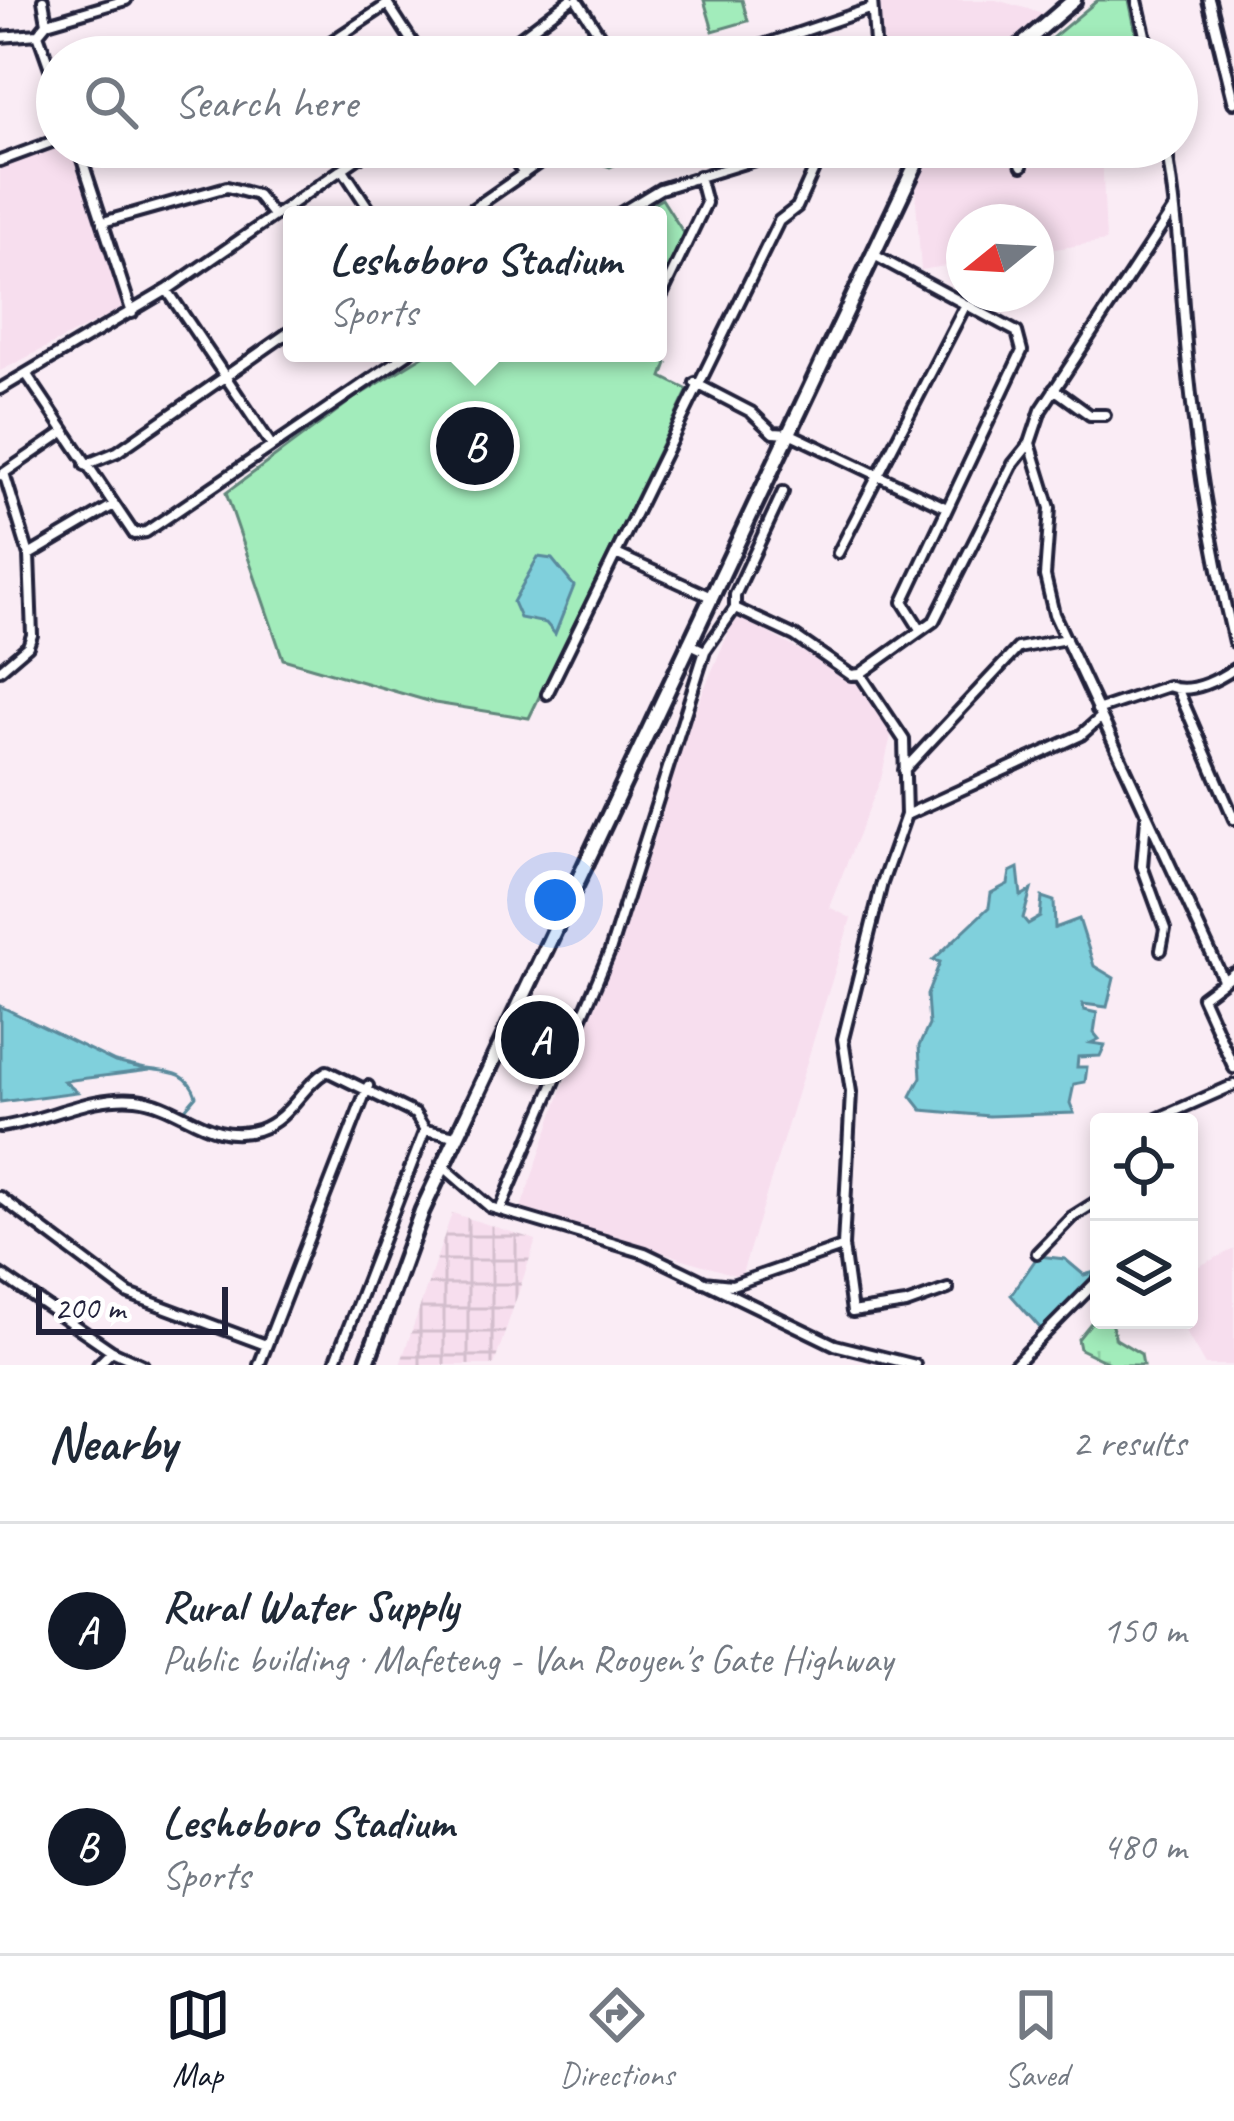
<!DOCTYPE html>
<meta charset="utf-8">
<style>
:root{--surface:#fff;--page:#f2f2f3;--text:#1f2937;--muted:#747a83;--line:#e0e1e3;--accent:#111827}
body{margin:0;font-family:Caveat,sans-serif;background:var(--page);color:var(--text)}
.controls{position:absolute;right:36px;bottom:36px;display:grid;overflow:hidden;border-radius:12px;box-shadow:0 6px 18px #0003}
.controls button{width:108px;height:108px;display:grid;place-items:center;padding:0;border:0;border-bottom:3px solid var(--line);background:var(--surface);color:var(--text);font:60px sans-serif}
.compass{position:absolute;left:946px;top:204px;width:108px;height:108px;border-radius:50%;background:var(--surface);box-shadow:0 6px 18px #0003;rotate:252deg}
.scale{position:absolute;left:36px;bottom:30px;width:192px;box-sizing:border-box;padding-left:12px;border:6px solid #22223b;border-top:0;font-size:33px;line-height:42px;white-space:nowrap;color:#22223b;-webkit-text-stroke:9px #fff;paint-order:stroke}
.you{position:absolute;left:555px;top:900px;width:42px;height:42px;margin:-30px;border:9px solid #fff;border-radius:50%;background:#1a73e8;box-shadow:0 0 0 18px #1a73e833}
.badge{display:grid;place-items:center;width:78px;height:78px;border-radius:50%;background:var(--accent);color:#fff;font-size:39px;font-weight:700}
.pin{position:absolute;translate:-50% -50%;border:6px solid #fff;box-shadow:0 3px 12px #0006}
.popup{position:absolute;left:283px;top:206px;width:384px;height:156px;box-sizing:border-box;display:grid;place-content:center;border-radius:12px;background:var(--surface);filter:drop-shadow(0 3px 9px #0005);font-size:39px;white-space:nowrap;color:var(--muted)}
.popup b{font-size:45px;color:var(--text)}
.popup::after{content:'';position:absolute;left:50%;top:100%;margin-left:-24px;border:24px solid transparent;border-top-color:var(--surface)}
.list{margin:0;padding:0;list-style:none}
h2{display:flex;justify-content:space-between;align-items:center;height:156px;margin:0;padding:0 48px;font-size:51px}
h2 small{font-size:39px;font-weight:400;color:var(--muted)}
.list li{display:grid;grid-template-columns:78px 1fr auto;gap:36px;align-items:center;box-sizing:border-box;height:216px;padding:0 48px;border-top:3px solid var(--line)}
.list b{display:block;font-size:45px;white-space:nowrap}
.list p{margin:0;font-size:39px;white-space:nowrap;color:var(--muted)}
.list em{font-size:39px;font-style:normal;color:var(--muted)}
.icon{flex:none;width:66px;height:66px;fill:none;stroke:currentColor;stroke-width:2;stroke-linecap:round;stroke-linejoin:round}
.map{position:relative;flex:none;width:1234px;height:1365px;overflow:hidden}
.search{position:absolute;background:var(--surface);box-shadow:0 6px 18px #0003;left:36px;right:36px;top:36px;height:132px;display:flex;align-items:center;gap:30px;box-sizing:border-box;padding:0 42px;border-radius:66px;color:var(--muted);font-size:45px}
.sheet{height:588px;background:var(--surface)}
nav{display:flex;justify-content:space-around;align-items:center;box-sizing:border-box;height:168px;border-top:3px solid var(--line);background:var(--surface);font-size:33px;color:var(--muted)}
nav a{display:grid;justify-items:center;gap:6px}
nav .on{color:var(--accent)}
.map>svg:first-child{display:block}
.built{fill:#f7deee}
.industrial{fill:url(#industrial-grid)}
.wetland{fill:url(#wetland-marsh);stroke:#62877b;stroke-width:3}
.cemetery{fill:url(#cemetery-stones);stroke:#62877b;stroke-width:3}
.pitch{fill:#a2ecbb;stroke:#62877b;stroke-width:3}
.water{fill:#80d0dc;stroke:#5a8a9c;stroke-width:3}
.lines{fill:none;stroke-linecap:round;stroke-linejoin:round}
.stream{stroke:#5a8a9c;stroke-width:3}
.minor-casing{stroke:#22223b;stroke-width:16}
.tertiary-casing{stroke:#22223b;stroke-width:18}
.primary-casing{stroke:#22223b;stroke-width:21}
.minor{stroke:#fff;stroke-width:8}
.tertiary{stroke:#fff;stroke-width:9}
.primary{stroke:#fff;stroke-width:12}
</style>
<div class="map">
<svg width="1234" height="1365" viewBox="0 0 1234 1365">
<defs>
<pattern id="industrial-grid" width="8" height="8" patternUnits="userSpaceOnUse" patternTransform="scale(3)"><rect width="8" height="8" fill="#f7deee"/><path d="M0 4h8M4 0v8" fill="none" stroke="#d3becd"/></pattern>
<pattern id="wetland-marsh" width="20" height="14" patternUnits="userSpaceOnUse" patternTransform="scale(3)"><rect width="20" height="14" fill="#a2ecbb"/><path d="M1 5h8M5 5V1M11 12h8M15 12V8" fill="none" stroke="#8bcaa2"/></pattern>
<pattern id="cemetery-stones" width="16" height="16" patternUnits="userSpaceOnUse" patternTransform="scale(3)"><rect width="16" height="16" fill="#a2ecbb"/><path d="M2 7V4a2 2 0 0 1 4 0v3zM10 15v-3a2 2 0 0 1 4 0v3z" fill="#8bcaa2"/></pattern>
</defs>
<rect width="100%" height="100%" fill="#faecf5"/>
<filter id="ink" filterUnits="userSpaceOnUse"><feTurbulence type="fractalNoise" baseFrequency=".00833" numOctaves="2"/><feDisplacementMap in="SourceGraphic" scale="24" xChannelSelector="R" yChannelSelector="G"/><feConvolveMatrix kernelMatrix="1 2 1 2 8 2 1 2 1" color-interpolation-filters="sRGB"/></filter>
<g filter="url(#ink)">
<path class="built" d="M 882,0 L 996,0 L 1043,13 L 997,57 L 880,57 L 875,16 Z
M 57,147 L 71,147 L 125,307 L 0,371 L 0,169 Z
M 938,147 L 1010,147 L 1021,168 L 1102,152 L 1106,241 L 1036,252 L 1036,222 L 964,222 L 964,263 L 921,270 L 915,187 Z
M 736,615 L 854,680 L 893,727 L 881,779 L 829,907 L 851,918 L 741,1277 L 521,1208 L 683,738 Z
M 1234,1249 L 1234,1365 L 1205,1365 L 1179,1320 L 1189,1320 L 1189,1271 Z"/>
<path class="industrial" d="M 452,1213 L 536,1240 L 494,1365 L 400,1365 Z"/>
<path class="wetland" d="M 1099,1313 L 1099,1320 L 1110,1320 L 1116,1339 L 1141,1354 L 1143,1365 L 1113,1365 L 1080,1349 L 1078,1339 Z"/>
<path class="cemetery" d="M 591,147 L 656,147 L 610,167 L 599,163 Z"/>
<path class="pitch" d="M 704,0 L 742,0 L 748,21 L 713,31 Z
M 1098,0 L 1129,0 L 1141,57 L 1029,57 Z
M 1019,147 L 1104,147 L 1027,162 Z
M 662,199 L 685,235 L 658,294 L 658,215 L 631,215 Z
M 428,353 L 646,353 L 667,363 L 662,377 L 688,390 L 529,718 L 435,703 L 283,659 L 226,493 L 353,399 Z"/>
<path class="water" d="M 538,557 L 552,559 L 574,586 L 555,634 L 546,623 L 520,618 L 513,602 Z
M 1018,868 L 1021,896 L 1031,890 L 1023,918 L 1028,924 L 1040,917 L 1042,897 L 1054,901 L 1055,928 L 1079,919 L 1094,966 L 1114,978 L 1107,1007 L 1083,1004 L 1084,1010 L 1097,1013 L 1094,1033 L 1099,1039 L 1091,1043 L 1105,1045 L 1100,1056 L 1078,1057 L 1077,1067 L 1087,1067 L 1085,1082 L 1074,1084 L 1070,1103 L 1074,1113 L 989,1116 L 922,1110 L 911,1096 L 921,1077 L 919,1046 L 929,1025 L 927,995 L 940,962 L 933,960 L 989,907 L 991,893 L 1008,884 L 1010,872 Z
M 0,1006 L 115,1062 L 150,1070 L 64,1081 L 77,1092 L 0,1102 Z
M 1038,1256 L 1065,1259 L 1084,1275 L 1099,1271 L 1041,1329 L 1011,1295 Z"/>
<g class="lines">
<path class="stream" d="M 148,1069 C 170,1072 188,1071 196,1096 L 185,1109 L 213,1125
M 222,1128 L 250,1126"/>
<defs>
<path id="minor" d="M 43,0 L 47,23
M 577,0 L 614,57
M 872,0 L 876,57
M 1137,0 L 1150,57
M 387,3 L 422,57
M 38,34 L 57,88
M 0,37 L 38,34 L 47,23 L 126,0
M 308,57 L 388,4
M 494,57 L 570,0
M 728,57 L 869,9
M 78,147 L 132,313
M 506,147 L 524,174
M 1013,147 L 1022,166
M 1166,147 C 1180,225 1181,299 1189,377 C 1198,467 1213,555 1234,642
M 0,161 L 57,140
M 344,171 L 373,215
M 464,215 L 562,147
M 617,215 L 660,189 L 797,147
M 103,222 L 227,187 L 257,195 L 273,215
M 874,255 L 1017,332 L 1022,351 L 903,602 L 920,629
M 167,290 L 272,446
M 658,303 L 706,203 L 699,176
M 27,375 L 134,534 L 146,532 L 409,353
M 695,383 L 751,412 L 773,433 L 791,434 L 945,507
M 0,389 L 167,290 L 374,147
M 1054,389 L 1090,415 L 1105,415
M 1030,443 L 1050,508 L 1045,576 L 1054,614 L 1223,979
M 85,465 L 117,452 L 292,330
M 4,473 L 29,555
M 1,475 L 64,432
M 838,553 L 965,306
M 616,554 L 711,597
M 735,608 L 735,595 L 783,492
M 705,651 L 735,608 L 795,636 L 851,675 L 860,674 L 904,740 L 906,815 L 882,883 L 843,1039 L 851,1092 L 843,1246 L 852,1312 L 906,1304 L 948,1289
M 0,670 L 28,646 L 32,635 L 29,555 L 112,506
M 860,674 L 934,621 L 1013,464 L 1030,443 L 1041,410 L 1174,208
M 1178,690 L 1234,819
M 547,694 L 779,221 L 797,207 L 824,147
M 1097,710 L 1168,686 C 1190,695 1216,681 1234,669
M 904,770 L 1018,648 L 1066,639
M 906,815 L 1081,735 L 1099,719
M 1146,818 L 1142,866 L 1165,929 L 1161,950
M 1234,973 L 1202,997 L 1234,1068
M 1150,1122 L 1234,1085
M 0,1127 C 45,1121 92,1094 136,1099 C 182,1104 209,1145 258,1130 C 292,1118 300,1087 327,1071 L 415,1114 L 425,1130
M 425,1130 L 456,1136
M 444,1167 L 490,1207 L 645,1253 L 835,1345 L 915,1365
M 0,1197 L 129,1294 L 266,1345
M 500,1210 L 610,951 L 705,651 L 688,643
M 1037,1253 L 1072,1217 L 1099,1200
M 0,1274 L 112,1351
M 703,1282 L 732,1285 L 842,1247
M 98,1365 L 112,1351 L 143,1365
M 259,1365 L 368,1086
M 334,1365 L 425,1130
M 1014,1365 L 1099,1279"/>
<path id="tertiary" d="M 1209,0 L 1234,102"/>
<path id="primary" d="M 1008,57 L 1074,0
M 366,1365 L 422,1211 L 924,147"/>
</defs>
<use href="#minor" class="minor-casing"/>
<use href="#tertiary" class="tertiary-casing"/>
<use href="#primary" class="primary-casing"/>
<use href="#minor" class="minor"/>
<use href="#tertiary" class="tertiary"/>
<use href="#primary" class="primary"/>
</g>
</g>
</svg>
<div class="controls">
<button><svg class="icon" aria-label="locate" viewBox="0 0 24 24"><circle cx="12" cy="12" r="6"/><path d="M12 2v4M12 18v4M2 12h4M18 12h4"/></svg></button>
<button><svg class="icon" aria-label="layers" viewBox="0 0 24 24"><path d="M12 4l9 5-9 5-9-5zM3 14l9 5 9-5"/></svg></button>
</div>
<svg class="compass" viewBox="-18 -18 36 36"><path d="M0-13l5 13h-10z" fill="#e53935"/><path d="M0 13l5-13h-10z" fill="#747a83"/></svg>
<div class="scale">200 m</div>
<div class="you"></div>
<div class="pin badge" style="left:540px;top:1040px">A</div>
<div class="pin badge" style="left:475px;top:446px">B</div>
<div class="popup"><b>Leshoboro Stadium</b>Sports</div>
<div class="search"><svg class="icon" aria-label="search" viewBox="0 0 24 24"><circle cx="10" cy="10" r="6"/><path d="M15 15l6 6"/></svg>Search here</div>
</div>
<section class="sheet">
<h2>Nearby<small>2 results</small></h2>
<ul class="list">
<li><span class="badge">A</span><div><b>Rural Water Supply</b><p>Public building · Mafeteng - Van Rooyen's Gate Highway</p></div><em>150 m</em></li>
<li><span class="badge">B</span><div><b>Leshoboro Stadium</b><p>Sports</p></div><em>480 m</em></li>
</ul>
</section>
<nav>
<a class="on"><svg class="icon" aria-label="map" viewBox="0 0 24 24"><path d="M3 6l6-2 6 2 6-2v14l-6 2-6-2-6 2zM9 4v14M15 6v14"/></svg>Map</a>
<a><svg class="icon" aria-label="directions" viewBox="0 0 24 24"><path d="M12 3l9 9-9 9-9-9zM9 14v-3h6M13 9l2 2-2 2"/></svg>Directions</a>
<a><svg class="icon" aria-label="saved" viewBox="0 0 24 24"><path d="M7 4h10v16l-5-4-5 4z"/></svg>Saved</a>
</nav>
